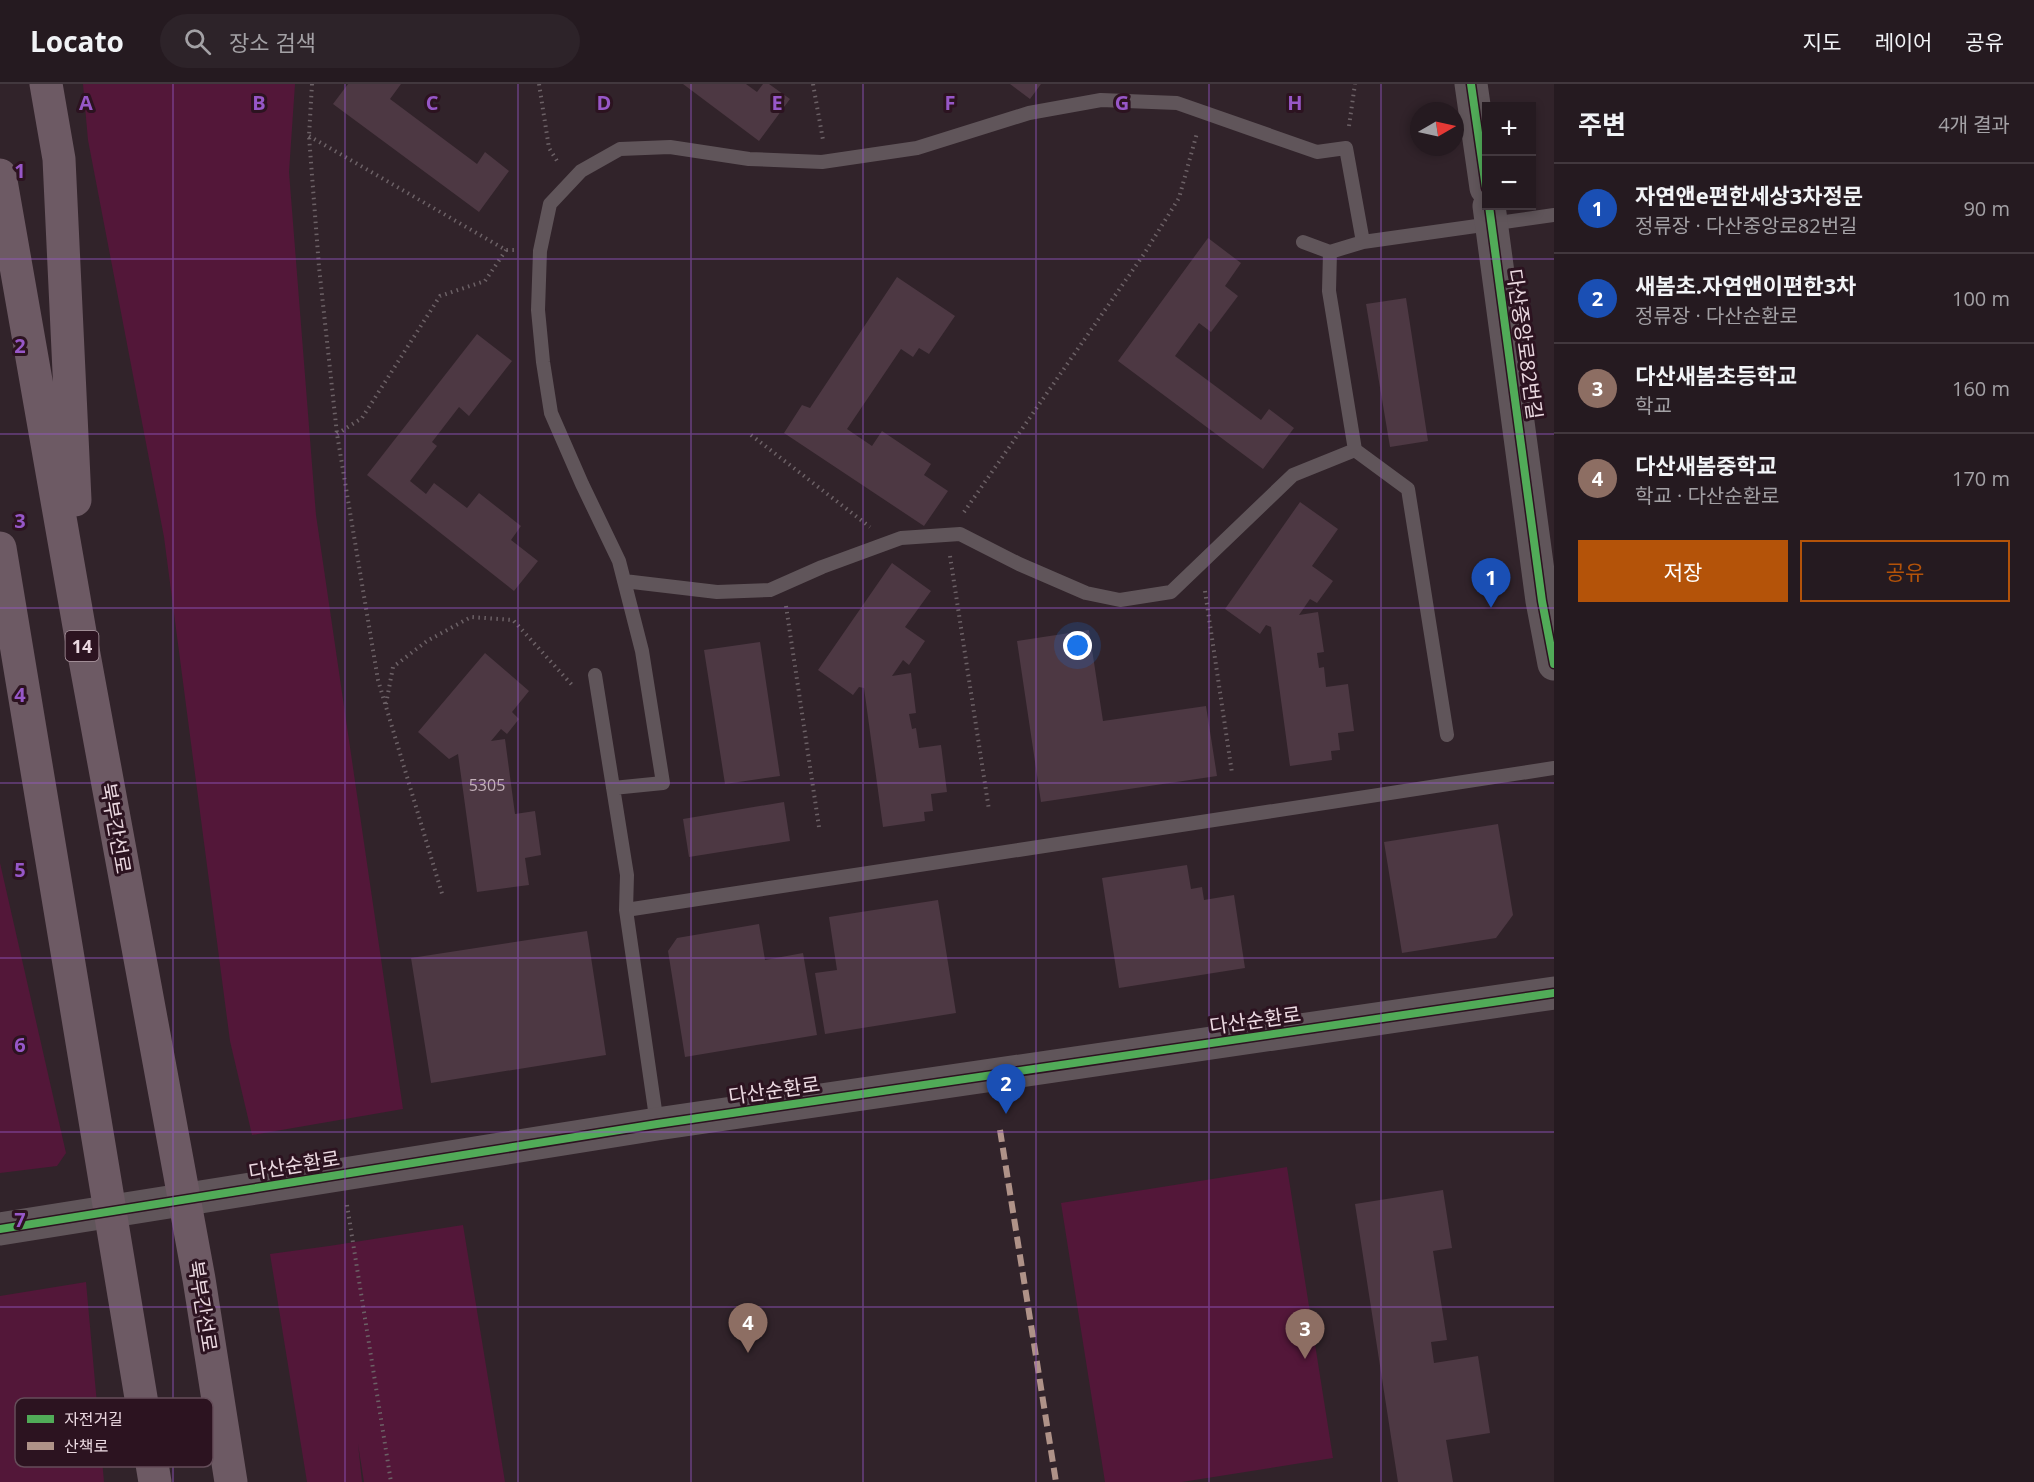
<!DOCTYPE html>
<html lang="ko">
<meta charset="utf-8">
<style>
:root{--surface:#251a20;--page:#2d2329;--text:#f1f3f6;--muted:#a3a1a5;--line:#42383e;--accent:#b45309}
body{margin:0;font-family:"Open Sans","Noto Sans KR",sans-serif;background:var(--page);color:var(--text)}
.controls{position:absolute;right:18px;top:18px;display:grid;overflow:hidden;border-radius:0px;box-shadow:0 3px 9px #0003}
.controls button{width:54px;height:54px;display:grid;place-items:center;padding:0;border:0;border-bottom:2px solid var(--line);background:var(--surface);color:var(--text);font:30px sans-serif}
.compass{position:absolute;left:1410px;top:18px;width:54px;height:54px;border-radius:50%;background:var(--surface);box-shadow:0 3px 9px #0003;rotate:81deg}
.you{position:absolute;left:1078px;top:562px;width:21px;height:21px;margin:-15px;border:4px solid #fff;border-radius:50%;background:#1a73e8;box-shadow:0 0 0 9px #1a73e833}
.badge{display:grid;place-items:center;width:39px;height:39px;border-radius:50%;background:var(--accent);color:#fff;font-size:20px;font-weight:700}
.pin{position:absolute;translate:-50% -50px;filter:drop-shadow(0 2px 3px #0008)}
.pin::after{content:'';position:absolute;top:32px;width:21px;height:18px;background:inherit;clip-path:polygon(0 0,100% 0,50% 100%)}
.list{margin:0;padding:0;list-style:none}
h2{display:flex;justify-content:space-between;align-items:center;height:78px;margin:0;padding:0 24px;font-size:26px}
h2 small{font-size:20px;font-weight:400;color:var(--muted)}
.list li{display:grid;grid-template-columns:39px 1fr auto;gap:18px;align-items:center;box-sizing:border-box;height:90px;padding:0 24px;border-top:2px solid var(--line)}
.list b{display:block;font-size:22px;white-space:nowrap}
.list p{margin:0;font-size:20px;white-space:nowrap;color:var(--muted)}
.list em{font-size:20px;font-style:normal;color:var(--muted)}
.actions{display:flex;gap:12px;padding:18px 24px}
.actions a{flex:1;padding:14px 0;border:2px solid var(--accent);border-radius:0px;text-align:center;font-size:21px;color:var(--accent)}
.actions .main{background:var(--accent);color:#fff}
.icon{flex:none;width:33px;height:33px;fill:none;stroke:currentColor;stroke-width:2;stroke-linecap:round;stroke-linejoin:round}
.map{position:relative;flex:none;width:1554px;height:1398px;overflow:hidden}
header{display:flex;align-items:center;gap:36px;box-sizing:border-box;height:84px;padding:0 30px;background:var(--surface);border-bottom:2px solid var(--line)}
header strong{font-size:28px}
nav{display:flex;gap:33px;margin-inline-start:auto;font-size:21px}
.search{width:420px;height:54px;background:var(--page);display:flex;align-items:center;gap:15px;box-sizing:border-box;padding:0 21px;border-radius:33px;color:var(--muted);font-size:22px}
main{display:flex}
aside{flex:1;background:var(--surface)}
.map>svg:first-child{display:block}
.green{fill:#531739}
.building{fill:#4d3843}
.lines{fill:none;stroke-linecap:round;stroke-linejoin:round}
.path{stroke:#6c6166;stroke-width:4;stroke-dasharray:1.5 4.5;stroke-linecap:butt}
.lane{stroke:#60555a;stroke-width:14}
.secondary{stroke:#60555a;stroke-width:33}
.highway{stroke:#6d5a64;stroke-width:33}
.quiet{stroke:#af9288;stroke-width:6;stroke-dasharray:12 6;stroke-linecap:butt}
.cycleway-casing{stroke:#2c1320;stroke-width:11}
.cycleway{stroke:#51ab58;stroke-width:8}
.grid{fill:none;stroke:#9757c8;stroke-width:1.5;stroke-opacity:0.55}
.labels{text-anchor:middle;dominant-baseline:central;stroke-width:6;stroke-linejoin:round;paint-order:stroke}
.number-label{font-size:16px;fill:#c4b1ba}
.shield{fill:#2c1320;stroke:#b29ea7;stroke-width:1.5}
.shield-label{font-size:18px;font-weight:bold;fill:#ebd9e1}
.street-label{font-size:20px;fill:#ebd9e1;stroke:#2c1320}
.key{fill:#2c1320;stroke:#654e5a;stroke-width:1.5}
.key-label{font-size:16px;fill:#ebd9e1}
.grid-label{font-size:20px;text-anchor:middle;font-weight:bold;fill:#9757c8;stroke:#2c1320;stroke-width:6;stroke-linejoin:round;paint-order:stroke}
</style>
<header>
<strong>Locato</strong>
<div class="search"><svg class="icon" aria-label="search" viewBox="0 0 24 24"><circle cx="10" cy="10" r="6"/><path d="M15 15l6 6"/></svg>장소 검색</div>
<nav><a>지도</a><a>레이어</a><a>공유</a></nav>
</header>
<main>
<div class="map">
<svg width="1554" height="1398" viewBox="0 0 1554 1398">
<rect width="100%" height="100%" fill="#31232a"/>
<path class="green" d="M 83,0 L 295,0 L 289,88 L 316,431 L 403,1025 L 252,1051 L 230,957 L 164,453 L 88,56 Z
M 0,779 L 66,1069 L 57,1082 L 0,1089 Z
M 1287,1083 L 1333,1374 L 1182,1398 L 1105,1398 L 1061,1119 Z
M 463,1141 L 505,1398 L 364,1398 L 358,1360 L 362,1398 L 307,1398 L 270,1170 L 329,1162 Z
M 86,1198 L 104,1398 L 0,1398 L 0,1212 Z"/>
<path class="building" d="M 348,0 L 401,0 L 390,15 L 477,80 L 485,68 L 509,87 L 479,128 L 333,20 Z
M 683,0 L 746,0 L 757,8 L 763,0 L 769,0 L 790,15 L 759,57 Z
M 1010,0 L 1041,0 L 1030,15 Z
M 1208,154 L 1241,179 L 1225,202 L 1238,212 L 1211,248 L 1199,239 L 1175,272 L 1261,336 L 1269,325 L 1294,344 L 1263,385 L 1118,277 Z
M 897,193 L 955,232 L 929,270 L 919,264 L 913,273 L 901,265 L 847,345 L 872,362 L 882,347 L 931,380 L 924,391 L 948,407 L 924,442 L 784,349 L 802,321 L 810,324 Z
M 1406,214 L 1428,357 L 1390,363 L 1366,220 Z
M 477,250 L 512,277 L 469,332 L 459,323 L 432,358 L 437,362 L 410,397 L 426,410 L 434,399 L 467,424 L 479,409 L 521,442 L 511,456 L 538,477 L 514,507 L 367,391 Z
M 1300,418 L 1338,445 L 1312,482 L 1333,497 L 1317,519 L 1310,515 L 1299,531 L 1318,528 L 1324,568 L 1317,569 L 1319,584 L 1324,583 L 1326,603 L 1348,600 L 1354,647 L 1338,649 L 1340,666 L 1331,667 L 1332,676 L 1290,682 L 1271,543 L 1266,541 L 1260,550 L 1225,525 Z
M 892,479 L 931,507 L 905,543 L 925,557 L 909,581 L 903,576 L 892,592 L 911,589 L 916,629 L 909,630 L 912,645 L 916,644 L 919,664 L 941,661 L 947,708 L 931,710 L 933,727 L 924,728 L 925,737 L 883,743 L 864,604 L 859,603 L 853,611 L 818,586 Z
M 1089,546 L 1103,637 L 1206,622 L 1217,692 L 1041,718 L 1017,557 Z
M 760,558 L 780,692 L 725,700 L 704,566 Z
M 485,569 L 529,607 L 512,628 L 519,635 L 507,650 L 501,645 L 491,657 L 505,655 L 515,730 L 535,727 L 541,771 L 525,774 L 529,801 L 477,808 L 458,670 L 449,675 L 418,648 Z
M 784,718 L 790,757 L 689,773 L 683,735 Z
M 1498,740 L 1513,831 L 1496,854 L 1402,869 L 1384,758 Z
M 1187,781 L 1191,805 L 1202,803 L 1204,816 L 1234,811 L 1245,884 L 1119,904 L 1102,794 Z
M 938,816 L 956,929 L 825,950 L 815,889 L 837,886 L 829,833 Z
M 759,840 L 765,876 L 803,869 L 817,951 L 685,973 L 668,867 L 677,854 Z
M 587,847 L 606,971 L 431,999 L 411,874 Z
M 1443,1106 L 1452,1164 L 1433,1167 L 1447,1256 L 1431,1258 L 1434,1279 L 1478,1272 L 1490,1349 L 1446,1356 L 1453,1398 L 1398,1398 L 1355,1120 Z"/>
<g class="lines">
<path class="path" d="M 312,0 L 309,52 L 319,183 L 337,350 L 378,596 L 443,813
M 539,0 L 549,64 L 559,80
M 813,0 L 823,56
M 1349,42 L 1355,0
M 309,52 L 506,166 L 518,166
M 337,350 L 362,334 L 440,212 L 485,197 L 506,166
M 751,351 L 870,443
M 964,428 L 1144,170 L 1179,114 L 1197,49
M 950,472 L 989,726
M 1205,507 L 1232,689
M 786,522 L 819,743
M 386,620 L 393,583 L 427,557 L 471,533 L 513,536 L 573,602
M 347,1121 L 391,1398"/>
<path class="lane" d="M 1303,158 L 1330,168
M 624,497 L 717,508 L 770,506 L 822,483 L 901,454 L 960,450 L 1019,480 L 1086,509 L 1120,516 L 1171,508 L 1293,391 L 1355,366
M 595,591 L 627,791 L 626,826
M 1447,651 L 1408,405 L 1355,366 L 1329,207 L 1330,168 L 1363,158 L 1554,131
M 613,704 L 663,699 L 642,567 L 619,477 L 582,400 L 551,329 L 543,278 L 538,226 L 540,167 L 550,120 L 581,87 L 620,65 L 670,63 L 749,75 L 822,78 L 917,64 L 1029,29 L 1101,16 L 1177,19 L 1317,68 L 1346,64 L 1363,158
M 657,1040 L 626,826 L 1554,684"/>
<path class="secondary" d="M 1471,0 L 1486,104
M 1489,122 L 1542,517 L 1554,580
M 0,1145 L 657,1040 L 1554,909"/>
<path class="highway" d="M 46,0 L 59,75 L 75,416
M 0,91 L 83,565 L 199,1195 L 231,1398
M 0,464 L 155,1398"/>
<path class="quiet" d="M 1000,1046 L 1056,1398"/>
<defs>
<path id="cycleway" d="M 1471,0 L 1486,104
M 1489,122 L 1542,517 L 1554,580
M 0,1145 L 657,1040 L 1554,909"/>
</defs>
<use href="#cycleway" class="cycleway-casing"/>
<use href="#cycleway" class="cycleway"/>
</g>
<path class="grid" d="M 173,0 L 173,1398M 345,0 L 345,1398M 518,0 L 518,1398M 691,0 L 691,1398M 863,0 L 863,1398M 1036,0 L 1036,1398M 1209,0 L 1209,1398M 1381,0 L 1381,1398M 0,175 L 1554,175M 0,350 L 1554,350M 0,524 L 1554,524M 0,699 L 1554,699M 0,874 L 1554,874M 0,1048 L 1554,1048M 0,1223 L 1554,1223"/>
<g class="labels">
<g class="number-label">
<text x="487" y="701">5305</text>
</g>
<rect class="shield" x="65.5" y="547" width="33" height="30" rx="4.5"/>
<g class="shield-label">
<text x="82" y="562">14</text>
</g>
<g class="street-label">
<text transform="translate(1525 260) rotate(82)">다산중앙로82번길</text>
<text transform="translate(116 744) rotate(80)">북부간선로</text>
<text transform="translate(1255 936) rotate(-8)">다산순환로</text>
<text transform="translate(774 1006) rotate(-8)">다산순환로</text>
<text transform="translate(294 1081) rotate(-9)">다산순환로</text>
<text transform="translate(203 1222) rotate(81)">북부간선로</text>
</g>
</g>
<rect x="15" y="1314" width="198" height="69" rx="9" class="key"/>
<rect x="27" y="1331" width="27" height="8" fill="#51ab58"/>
<rect x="27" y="1358" width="27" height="8" fill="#af9288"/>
<g class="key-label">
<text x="64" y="1341">자전거길</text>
<text x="64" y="1368">산책로</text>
</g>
<g class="grid-label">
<text x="86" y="26">A</text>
<text x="259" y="26">B</text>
<text x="432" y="26">C</text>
<text x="604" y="26">D</text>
<text x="777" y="26">E</text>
<text x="950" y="26">F</text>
<text x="1122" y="26">G</text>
<text x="1295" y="26">H</text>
<text x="20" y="94">1</text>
<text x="20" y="269">2</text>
<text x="20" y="444">3</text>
<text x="20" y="618">4</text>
<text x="20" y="793">5</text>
<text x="20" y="968">6</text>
<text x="20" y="1143">7</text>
</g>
</svg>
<div class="controls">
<button>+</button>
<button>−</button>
</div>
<svg class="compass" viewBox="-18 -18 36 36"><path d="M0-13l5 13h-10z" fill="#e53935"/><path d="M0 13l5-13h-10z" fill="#a3a1a5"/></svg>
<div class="you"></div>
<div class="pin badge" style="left:1491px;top:524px;background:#1a4fb4">1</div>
<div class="pin badge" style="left:1006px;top:1030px;background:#1a4fb4">2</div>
<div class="pin badge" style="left:1305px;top:1275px;background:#8d6e63">3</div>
<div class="pin badge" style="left:748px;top:1269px;background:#8d6e63">4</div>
</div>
<aside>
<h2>주변<small>4개 결과</small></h2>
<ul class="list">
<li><span class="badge" style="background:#1a4fb4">1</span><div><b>자연앤e편한세상3차정문</b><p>정류장 · 다산중앙로82번길</p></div><em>90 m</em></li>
<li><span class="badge" style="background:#1a4fb4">2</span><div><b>새봄초.자연앤이편한3차</b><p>정류장 · 다산순환로</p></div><em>100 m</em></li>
<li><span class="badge" style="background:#8d6e63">3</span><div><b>다산새봄초등학교</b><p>학교</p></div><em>160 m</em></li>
<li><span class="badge" style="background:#8d6e63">4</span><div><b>다산새봄중학교</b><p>학교 · 다산순환로</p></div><em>170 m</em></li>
</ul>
<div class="actions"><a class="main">저장</a><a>공유</a></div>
</aside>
</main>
